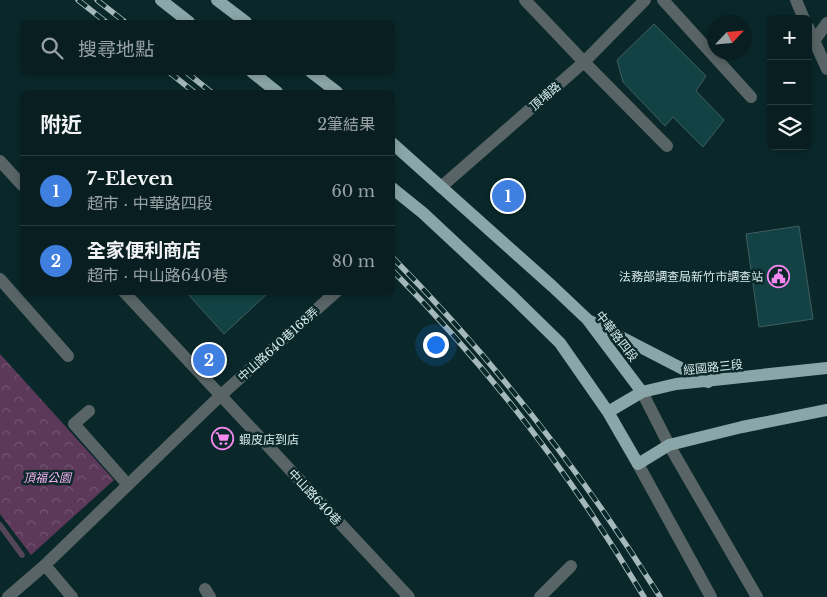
<!DOCTYPE html>
<html lang="zh-TW">
<meta charset="utf-8">
<style>
:root{--surface:#081e20;--page:#112729;--text:#f1f3f6;--muted:#98a2a5;--line:#293c3e;--accent:#0b8043}
body{margin:0;font-family:"Libre Baskerville","Noto Sans TC",serif;background:var(--page);color:var(--text)}
.controls{position:absolute;right:15px;top:15px;display:grid;overflow:hidden;border-radius:8px;box-shadow:0 2px 8px #0003}
.controls button{width:45px;height:45px;display:grid;place-items:center;padding:0;border:0;border-bottom:1px solid var(--line);background:var(--surface);color:var(--text);font:25px sans-serif}
.compass{position:absolute;left:707px;top:15px;width:45px;height:45px;border-radius:50%;background:var(--surface);box-shadow:0 2px 8px #0003;rotate:64deg}
.you{position:absolute;left:435px;top:344px;width:18px;height:18px;margin:-12px;border:4px solid #fff;border-radius:50%;background:#1a73e8;box-shadow:0 0 0 8px #1a73e833}
.badge{display:grid;place-items:center;width:32px;height:32px;border-radius:50%;background:var(--accent);color:#fff;font-size:16px;font-weight:700}
.pin{position:absolute;translate:-50% -50%;border:2px solid #fff;box-shadow:0 1px 5px #0006}
.list{margin:0;padding:0;list-style:none}
h2{display:flex;justify-content:space-between;align-items:center;height:65px;margin:0;padding:0 20px;font-size:21px}
h2 small{font-size:16px;font-weight:400;color:var(--muted)}
.list li{display:grid;grid-template-columns:32px 1fr auto;gap:15px;align-items:center;box-sizing:border-box;height:70px;padding:0 20px;border-top:1px solid var(--line)}
.list b{display:block;font-size:19px;white-space:nowrap}
.list p{margin:0;font-size:16px;white-space:nowrap;color:var(--muted)}
.list em{font-size:16px;font-style:normal;color:var(--muted)}
.icon{flex:none;width:28px;height:28px;fill:none;stroke:currentColor;stroke-width:2;stroke-linecap:round;stroke-linejoin:round}
.map{position:relative;flex:none;width:827px;height:597px;overflow:hidden}
.search{position:absolute;background:var(--surface);box-shadow:0 2px 8px #0003;left:20px;top:20px;width:375px;height:55px;display:flex;align-items:center;gap:12px;box-sizing:border-box;padding:0 18px;border-radius:8px;color:var(--muted);font-size:19px}
.panel{position:absolute;background:var(--surface);box-shadow:0 2px 8px #0003;left:20px;top:90px;width:375px;height:205px;border-radius:8px}
.map>svg:first-child{display:block}
.park{fill:url(#park-crowns)}
.lines{fill:none;stroke-linecap:round;stroke-linejoin:round}
.stream{stroke:#524657;stroke-width:5.5}
.building{fill:#134245;stroke:#405e60}
.minor{stroke:#586465;stroke-width:12}
.major{stroke:#8ba6a8;stroke-width:12}
.rail-casing{stroke:#a5b9ba;stroke-width:5.5}
.rail{stroke:#0a282a;stroke-width:4;stroke-dasharray:11;stroke-linecap:butt}
.labels{text-anchor:middle;dominant-baseline:central;stroke-width:5;stroke-linejoin:round;paint-order:stroke}
.street-label{font-size:12px;fill:#d8e9ea;stroke:#0a282a}
.poi-label{font-size:12px;fill:#d8e9ea;stroke:#0a282a;text-anchor:end}
.park-label{font-size:12px;font-style:italic;fill:#f4b0ee;stroke:#0a282a}
</style>
<div class="map">
<svg width="827" height="597" viewBox="0 0 827 597">
<defs>
<pattern id="park-crowns" width="20" height="18" patternUnits="userSpaceOnUse" patternTransform="scale(1.25)"><rect width="20" height="18" fill="#5c3859"/><path d="M2 6a3 3 0 1 1 6 0M12 15a3 3 0 1 1 6 0" fill="none" stroke="#735571"/></pattern>
</defs>
<rect width="100%" height="100%" fill="#0a282a"/>
<path class="park" d="M 0,354 L 114,480 L 31,555 L 0,514 Z"/>
<g class="lines">
<path class="stream" d="M 0,525 L 22,555"/>
</g>
<path class="building" d="M 654,24 L 706,76 L 696,91 L 724,120 L 703,147 L 673,117 L 665,126 L 623,82 L 617,60 Z
M 799,226 L 813,319 L 759,327 L 746,234 Z
M 186,292 L 269,292 L 224,334 Z"/>
<g class="lines">
<path class="minor" d="M 525,0 L 584,62 L 667,146
M 663,0 L 751,97
M 796,0 L 804,19
M 808,27 L 827,69
M 814,41 L 827,23
M 0,161 L 22,185
M 441,187 L 584,62 L 645,0
M 0,279 L 68,356
M 124,292 L 409,597
M 642,392 L 669,445 L 757,597
M 89,411 L 74,424 L 128,485
M 638,464 L 711,597
M 45,565 L 72,597
M 205,589 L 210,597
M 8,597 L 45,565 L 220,396 L 336,292
M 540,597 L 571,566"/>
<path class="major" d="M 161,0 L 189,22
M 217,0 L 246,22
M 252,72 L 277,92
M 311,72 L 337,92
M 392,143 L 552,286 L 587,319 L 642,392
M 392,188 L 423,213 L 513,297 L 560,343 L 608,412 L 638,464 L 669,445 L 742,427 L 827,410
M 590,321 L 708,382
M 608,412 L 642,392 L 676,384 L 827,368"/>
<defs>
<path id="rail" d="M 78,0 L 106,22
M 97,0 L 125,22
M 169,72 L 194,92
M 186,72 L 211,92
M 392,257 C 494,360 583,474 660,597
M 392,270 C 489,368 574,479 644,597"/>
</defs>
<use href="#rail" class="rail-casing"/>
<use href="#rail" class="rail"/>
</g>
<defs>
<symbol id="civic-ring" viewBox="-11 -11 22 22"><circle r="9.5" fill="#0a282a" stroke="#f589ef" stroke-width="1.5"/><path d="M-.6-6.5H3V-4.5H.6V-3L4-1V1h2V6H-6V1h2V-1L-.6-3ZM-1.2 2.5V6h2.4V2.5Z" fill="#f589ef"/></symbol>
<symbol id="supermarket-ring" viewBox="-11 -11 22 22"><circle r="9.5" fill="#0a282a" stroke="#f589ef" stroke-width="1.5"/><path d="M-6-5.5h2.5l.6 2H6L4.5 2H-2.5L-4.4-4H-6ZM-1.5 3.2a1.3 1.3 0 1 0 .1 0ZM3 3.2a1.3 1.3 0 1 0 .1 0Z" fill="#f589ef"/></symbol>
</defs>
<g fill-rule="evenodd">
<use href="#civic-ring" x="766" y="264" width="25" height="25"/>
<use href="#supermarket-ring" x="210" y="426" width="25" height="25"/>
</g>
<g class="labels">
<g class="street-label">
<text transform="translate(545 96) rotate(-41)">頂埔路</text>
<text transform="translate(617 336) rotate(52)">中華路四段</text>
<text transform="translate(278 344) rotate(-42)">中山路640巷168弄</text>
<text transform="translate(713 367) rotate(-6)">經國路三段</text>
<text transform="translate(315 497) rotate(47)">中山路640巷</text>
</g>
<g class="poi-label">
<text x="763" y="276">法務部調查局新竹市調查站</text>
<text x="239" y="439" text-anchor="start">蝦皮店到店</text>
</g>
<g class="park-label">
<text x="47" y="477">頂福公園</text>
</g>
</g>
</svg>
<div class="controls">
<button>+</button>
<button>−</button>
<button><svg class="icon" aria-label="layers" viewBox="0 0 24 24"><path d="M12 4l9 5-9 5-9-5zM3 14l9 5 9-5"/></svg></button>
</div>
<svg class="compass" viewBox="-18 -18 36 36"><path d="M0-13l5 13h-10z" fill="#e53935"/><path d="M0 13l5-13h-10z" fill="#98a2a5"/></svg>
<div class="you"></div>
<div class="pin badge" style="left:508px;top:196px;background:#3f7fe0">1</div>
<div class="pin badge" style="left:209px;top:360px;background:#3f7fe0">2</div>
<div class="search"><svg class="icon" aria-label="search" viewBox="0 0 24 24"><circle cx="10" cy="10" r="6"/><path d="M15 15l6 6"/></svg>搜尋地點</div>
<section class="panel">
<h2>附近<small>2筆結果</small></h2>
<ul class="list">
<li><span class="badge" style="background:#3f7fe0">1</span><div><b>7-Eleven</b><p>超市 · 中華路四段</p></div><em>60 m</em></li>
<li><span class="badge" style="background:#3f7fe0">2</span><div><b>全家便利商店</b><p>超市 · 中山路640巷</p></div><em>80 m</em></li>
</ul>
</section>
</div>
